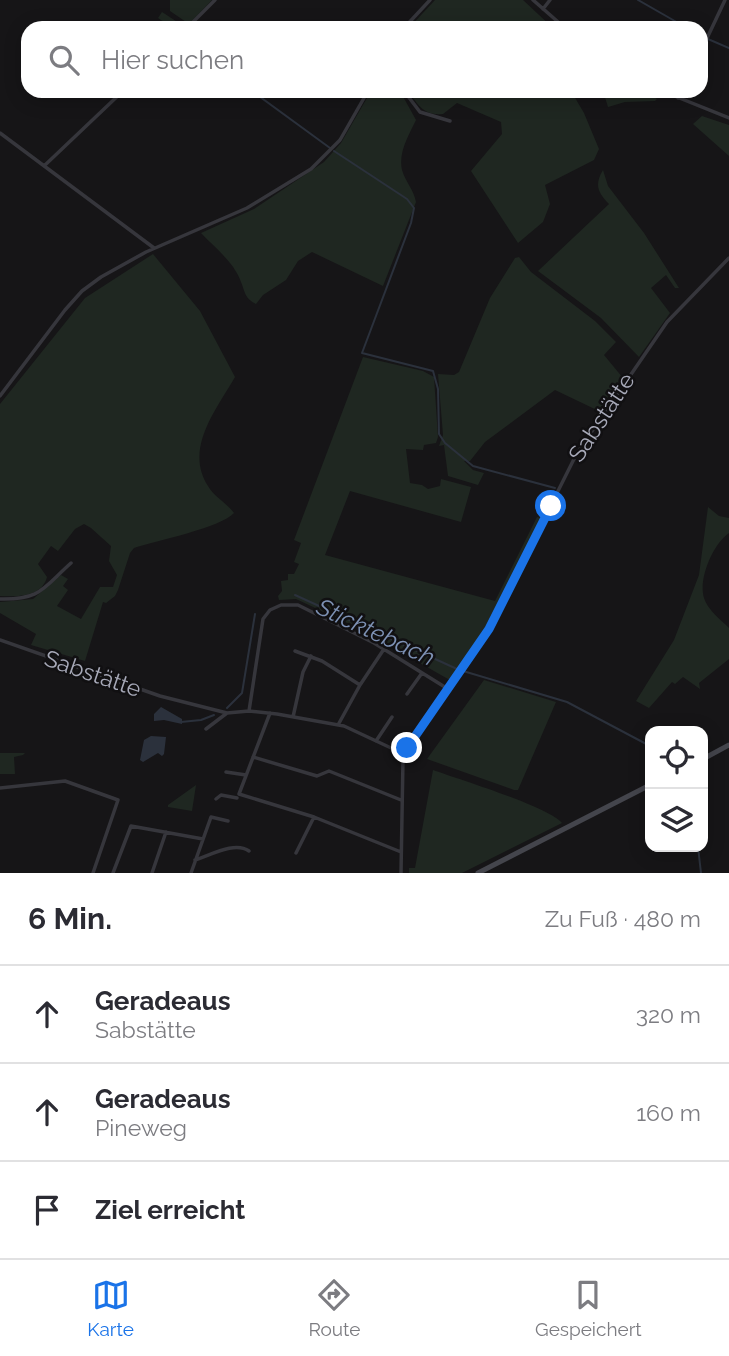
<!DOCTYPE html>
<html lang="de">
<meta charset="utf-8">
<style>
:root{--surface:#fff;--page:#f2f2f3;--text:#2b2b33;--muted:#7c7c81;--line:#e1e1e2;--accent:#1a73e8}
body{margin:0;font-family:Raleway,sans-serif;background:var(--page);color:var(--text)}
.controls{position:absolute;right:21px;bottom:21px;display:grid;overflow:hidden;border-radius:14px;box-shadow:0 4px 18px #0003}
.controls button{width:63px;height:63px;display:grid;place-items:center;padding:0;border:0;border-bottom:2px solid var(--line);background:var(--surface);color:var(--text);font:35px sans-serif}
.stop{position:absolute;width:21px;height:21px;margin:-16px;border:5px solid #1a73e8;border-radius:50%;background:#fff}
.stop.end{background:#1a73e8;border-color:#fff;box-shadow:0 2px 7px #0008}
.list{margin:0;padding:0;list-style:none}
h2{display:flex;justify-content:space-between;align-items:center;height:91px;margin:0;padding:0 28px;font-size:30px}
h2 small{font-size:23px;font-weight:400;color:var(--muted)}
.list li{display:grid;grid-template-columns:46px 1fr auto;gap:21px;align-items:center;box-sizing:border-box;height:98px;padding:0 28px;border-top:2px solid var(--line)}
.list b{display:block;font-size:26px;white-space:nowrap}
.list p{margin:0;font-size:23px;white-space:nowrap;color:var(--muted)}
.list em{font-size:23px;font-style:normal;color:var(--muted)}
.icon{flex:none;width:38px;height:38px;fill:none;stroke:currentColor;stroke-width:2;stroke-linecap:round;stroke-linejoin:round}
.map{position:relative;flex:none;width:729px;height:873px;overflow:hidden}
.search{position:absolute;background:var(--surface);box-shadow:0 4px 18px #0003;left:21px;right:21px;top:21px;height:77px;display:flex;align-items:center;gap:18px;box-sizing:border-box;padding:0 24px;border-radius:21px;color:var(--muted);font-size:26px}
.sheet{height:385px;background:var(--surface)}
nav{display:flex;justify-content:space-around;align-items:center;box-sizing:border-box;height:98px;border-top:2px solid var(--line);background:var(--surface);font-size:19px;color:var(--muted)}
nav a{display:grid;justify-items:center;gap:4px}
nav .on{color:var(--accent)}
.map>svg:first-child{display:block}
.green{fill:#1f2721}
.water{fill:#2b313c}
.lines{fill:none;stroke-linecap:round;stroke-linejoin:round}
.stream{stroke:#2b313c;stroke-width:2}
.street{stroke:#36363c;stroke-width:3.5}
.secondary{stroke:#44454c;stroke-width:5}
.route{stroke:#1a73e8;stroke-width:9}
.labels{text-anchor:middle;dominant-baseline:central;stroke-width:5;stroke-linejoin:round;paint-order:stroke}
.street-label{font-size:23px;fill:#a7a9b8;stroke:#111012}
.water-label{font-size:24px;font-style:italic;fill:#7d91b4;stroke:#111012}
</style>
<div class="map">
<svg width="729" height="873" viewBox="0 0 729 873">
<rect width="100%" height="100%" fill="#161517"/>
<path class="green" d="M 170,0 L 212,0 L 189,24 L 170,11 Z
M 435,0 L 523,0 L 553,28 L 409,28 Z
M 162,12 L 185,27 L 173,28 L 158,18 Z
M 371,91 L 400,91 L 416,120 C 409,135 398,152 402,170 C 405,181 414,190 416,202 L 383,286 L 312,252 L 298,261 L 286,280 L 263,295 L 256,304 C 245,299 245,292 241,282 C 234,262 215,248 201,233 L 254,209 L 324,162 L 341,143 Z
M 408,91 L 571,91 L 584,113 L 599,149 L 594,160 L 545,185 L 550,204 L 543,222 L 518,243 L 471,171 L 502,134 L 501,122 L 457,103 L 443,114 C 424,116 418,105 408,91 Z
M 603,91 L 643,91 L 657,99 L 655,101 L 625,102 L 608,107 Z
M 702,116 L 729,125 L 729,156 L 693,124 Z
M 603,170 L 608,186 L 644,233 L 679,288 L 675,288 L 666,275 L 651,288 L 670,313 L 639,357 L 601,318 L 538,271 L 609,204 C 598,193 594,185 603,170 Z
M 153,254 L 200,311 L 235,377 C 216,410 184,449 208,486 C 214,497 227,503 234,513 C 222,527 156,541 134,548 L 130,553 L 118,590 L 115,596 L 106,603 L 103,602 L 85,661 L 31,645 L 36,634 L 0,613 L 0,602 L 33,599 L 61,575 L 68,579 L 63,586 L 68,590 L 57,606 L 81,619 L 100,587 L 113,587 L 117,575 L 109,561 L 111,546 L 91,528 L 84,524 L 75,529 L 58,551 L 51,546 L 38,564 L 47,577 C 42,597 17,597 0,596 L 0,404 L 85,298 Z
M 519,257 L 531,272 L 595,321 L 616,342 L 604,355 L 623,378 L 601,412 L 555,390 L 485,442 L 470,461 L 464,461 L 473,470 L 484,473 L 478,485 L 448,476 L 444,445 L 439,446 L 443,435 L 438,374 L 454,375 L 459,372 L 490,298 L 515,258 Z
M 363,357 L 423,371 L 434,377 L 438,437 L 436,443 L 424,445 L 423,450 L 406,449 L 410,483 L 422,485 L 428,489 L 440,486 L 441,479 L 471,487 L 461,522 L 350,491 L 325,555 L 495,601 L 537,517 L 542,518 L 487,629 L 452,679 L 448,679 L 374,637 L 377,630 L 373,627 L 369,633 L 296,599 L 279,600 L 278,596 L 282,591 L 281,581 L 288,580 L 288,574 L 294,574 L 299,564 L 294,562 L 301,543 L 294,540 Z
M 708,507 L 719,516 L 729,518 L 729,533 C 713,544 698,579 704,598 C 707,609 721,620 729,628 L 729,659 L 699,683 L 700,689 L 683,677 L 675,684 L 672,682 L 649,708 L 636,701 L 674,640 L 699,575 Z
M 484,680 L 556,702 L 518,790 L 514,790 L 427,759 Z
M 0,753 L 25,753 L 23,755 L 14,757 L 15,774 L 0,774 Z
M 433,770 C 458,779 549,807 562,823 L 462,873 L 409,873 L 409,868 L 415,868 Z
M 196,785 L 192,811 L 168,807 L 168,805 Z"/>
<path class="water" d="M 161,707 L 182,719 L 182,724 L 164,720 L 154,721 L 154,714 Z
M 151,736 L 166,737 L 164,754 L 162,756 L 158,753 L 143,762 L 140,760 L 144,740 Z"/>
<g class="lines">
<path class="stream" d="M 638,0 L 687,28
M 701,36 L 729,48
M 252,91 L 330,148
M 334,151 L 407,199 L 414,208 L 411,223 L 362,353 L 433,371 L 438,389 L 439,434 L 445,443 L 473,466 L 555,488
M 295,595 L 457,669
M 463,671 L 567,702 L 650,746
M 227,708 L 242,693 L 255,614
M 181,722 L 201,720 L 214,715
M 698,847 L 701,873"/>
<path class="street" d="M 533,0 L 565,28
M 543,9 L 550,0
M 187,28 L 215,0
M 404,28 L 430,0
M 701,51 L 725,0
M 404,91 L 420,112 L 450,121
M 662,91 L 729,118
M 678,98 L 681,91
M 0,133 L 154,248
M 44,166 L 123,91
M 0,396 L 65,310 L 82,291 L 101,277 L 146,252 L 247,208 L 311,169 L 340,140 L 368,91
M 0,599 C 41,600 43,588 71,563
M 0,640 L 160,696 L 227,713
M 295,651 L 322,661 L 360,685
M 407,694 L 422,673
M 249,711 L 263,619 L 270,610 L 281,605 L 298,605 L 374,643 L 448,689
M 270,713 L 239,794 L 314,817
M 293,717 L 303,672 L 311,656
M 338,725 L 360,685 L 384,649
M 206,729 L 227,713 L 249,711 L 277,714 L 344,726 L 404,754
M 376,741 L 392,717
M 253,757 L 317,776 L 329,771 L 401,800
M 226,772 L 246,775
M 0,788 L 65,781 L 118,800 L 93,873
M 216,799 L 221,795 L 237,798
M 296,853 L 314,817 L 401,852
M 195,860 C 211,855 235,841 249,851
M 113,873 L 131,826 L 203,839
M 152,873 L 166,832
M 191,873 L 211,817 L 228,821
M 401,873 L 403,759 L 407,748 L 489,629 L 577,453 L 667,322 L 729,258"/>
<path class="secondary" d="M 703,759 L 729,745
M 478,873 L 650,785"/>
</g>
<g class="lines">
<path class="route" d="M 407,748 L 489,629 L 551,506"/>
</g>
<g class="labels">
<g class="street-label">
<text transform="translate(601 417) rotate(-57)">Sabstätte</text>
<text transform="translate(93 673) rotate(19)">Sabstätte</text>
</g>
<g class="water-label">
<text transform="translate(376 632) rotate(25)">Sticktebach</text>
</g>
</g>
</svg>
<div class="controls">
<button><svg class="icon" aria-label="locate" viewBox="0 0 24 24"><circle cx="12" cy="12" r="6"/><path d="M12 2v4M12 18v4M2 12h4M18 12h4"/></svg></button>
<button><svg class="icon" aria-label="layers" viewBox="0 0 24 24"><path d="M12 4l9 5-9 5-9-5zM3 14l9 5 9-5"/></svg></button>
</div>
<div class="stop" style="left:551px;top:506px"></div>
<div class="stop end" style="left:407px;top:748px"></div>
<div class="search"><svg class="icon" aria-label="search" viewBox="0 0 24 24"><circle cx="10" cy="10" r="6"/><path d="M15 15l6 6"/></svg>Hier suchen</div>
</div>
<section class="sheet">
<h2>6 Min.<small>Zu Fuß · 480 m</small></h2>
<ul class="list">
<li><svg class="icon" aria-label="ahead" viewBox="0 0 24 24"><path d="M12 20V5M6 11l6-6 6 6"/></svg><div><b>Geradeaus</b><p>Sabstätte</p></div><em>320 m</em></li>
<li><svg class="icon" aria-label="ahead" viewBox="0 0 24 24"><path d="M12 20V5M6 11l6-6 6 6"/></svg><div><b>Geradeaus</b><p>Pineweg</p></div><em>160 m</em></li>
<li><svg class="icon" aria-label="arrive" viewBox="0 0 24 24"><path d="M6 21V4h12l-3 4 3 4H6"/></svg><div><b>Ziel erreicht</b></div></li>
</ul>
</section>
<nav>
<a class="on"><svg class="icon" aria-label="map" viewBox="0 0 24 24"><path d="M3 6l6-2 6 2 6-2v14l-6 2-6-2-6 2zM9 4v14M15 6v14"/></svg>Karte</a>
<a><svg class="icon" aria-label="directions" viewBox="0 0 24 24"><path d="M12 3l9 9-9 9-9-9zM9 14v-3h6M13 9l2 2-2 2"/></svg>Route</a>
<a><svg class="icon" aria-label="saved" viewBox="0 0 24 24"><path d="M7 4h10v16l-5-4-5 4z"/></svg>Gespeichert</a>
</nav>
